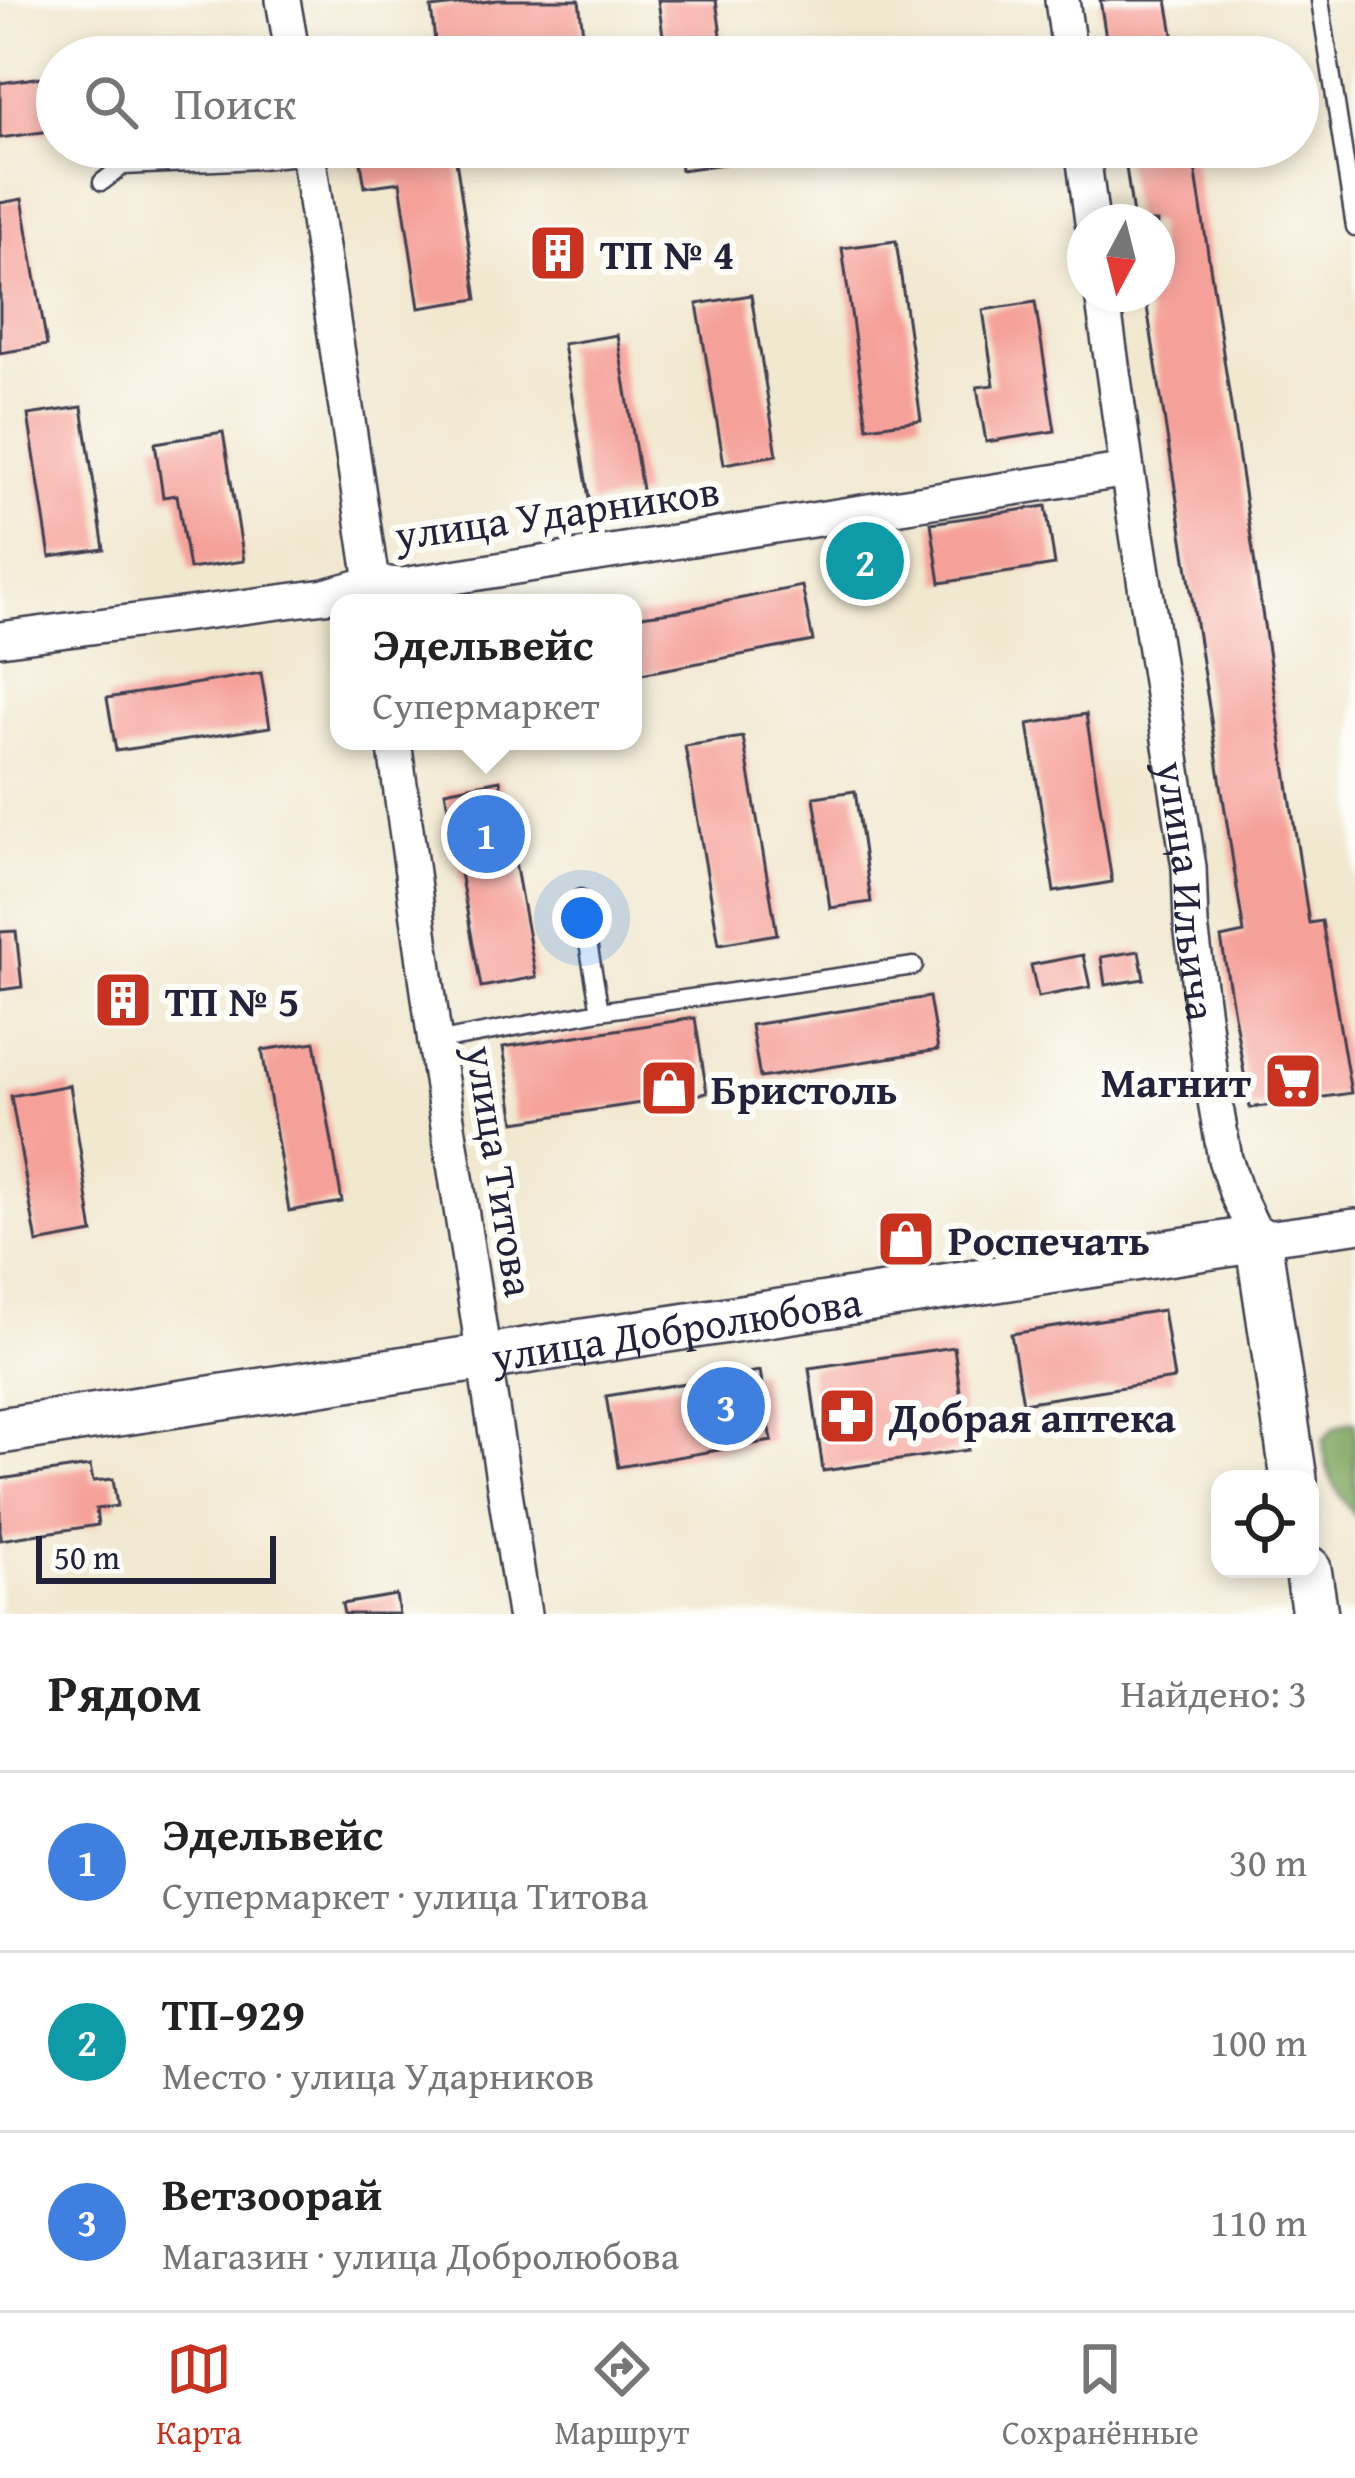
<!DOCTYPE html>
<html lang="ru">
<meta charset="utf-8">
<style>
:root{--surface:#fff;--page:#f2f2f2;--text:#222;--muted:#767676;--line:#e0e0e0;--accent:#c8321e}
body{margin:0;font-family:"Gentium Book Plus",serif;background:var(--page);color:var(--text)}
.controls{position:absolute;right:36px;bottom:36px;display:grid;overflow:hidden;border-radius:24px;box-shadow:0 6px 18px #0003}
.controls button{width:108px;height:108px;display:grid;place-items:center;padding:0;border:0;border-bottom:3px solid var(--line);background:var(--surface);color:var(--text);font:60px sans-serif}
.compass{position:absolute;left:1067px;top:204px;width:108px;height:108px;border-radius:50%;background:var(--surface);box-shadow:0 6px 18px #0003;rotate:187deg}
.scale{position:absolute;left:36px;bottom:30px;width:240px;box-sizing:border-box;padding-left:12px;border:6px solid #22223b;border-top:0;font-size:33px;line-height:42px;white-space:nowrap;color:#22223b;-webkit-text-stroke:9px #fdfcf7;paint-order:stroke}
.you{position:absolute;left:582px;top:918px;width:42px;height:42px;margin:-30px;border:9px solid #fff;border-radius:50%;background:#1a73e8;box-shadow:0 0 0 18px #1a73e833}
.badge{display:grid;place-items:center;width:78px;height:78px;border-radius:50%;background:var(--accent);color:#fff;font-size:39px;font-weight:700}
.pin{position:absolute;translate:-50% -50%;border:6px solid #fff;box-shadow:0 3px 12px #0006}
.popup{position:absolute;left:330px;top:594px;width:312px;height:156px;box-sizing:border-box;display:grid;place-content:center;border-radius:24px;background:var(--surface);filter:drop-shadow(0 3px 9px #0005);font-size:39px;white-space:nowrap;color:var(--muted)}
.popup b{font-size:45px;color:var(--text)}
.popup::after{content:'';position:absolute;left:50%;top:100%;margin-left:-24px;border:24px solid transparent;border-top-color:var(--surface)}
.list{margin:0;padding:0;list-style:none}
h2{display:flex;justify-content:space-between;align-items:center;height:156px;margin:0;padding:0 48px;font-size:51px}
h2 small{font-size:39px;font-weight:400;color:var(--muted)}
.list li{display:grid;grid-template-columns:78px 1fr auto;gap:36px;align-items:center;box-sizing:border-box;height:180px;padding:0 48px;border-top:3px solid var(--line)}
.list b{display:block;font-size:45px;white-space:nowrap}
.list p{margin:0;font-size:39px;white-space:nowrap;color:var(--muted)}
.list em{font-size:39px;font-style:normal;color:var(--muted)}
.icon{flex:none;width:66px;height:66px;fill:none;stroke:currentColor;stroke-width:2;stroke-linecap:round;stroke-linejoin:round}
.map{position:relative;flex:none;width:1355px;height:1614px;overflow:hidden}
.search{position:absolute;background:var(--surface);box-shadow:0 6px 18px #0003;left:36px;right:36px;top:36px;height:132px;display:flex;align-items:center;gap:30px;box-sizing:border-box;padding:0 42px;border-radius:66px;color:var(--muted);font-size:45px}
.sheet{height:696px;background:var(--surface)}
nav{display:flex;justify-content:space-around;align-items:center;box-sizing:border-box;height:168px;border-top:3px solid var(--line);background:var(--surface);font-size:33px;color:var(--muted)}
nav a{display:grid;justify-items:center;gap:6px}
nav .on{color:var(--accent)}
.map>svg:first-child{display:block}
.forest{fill:#7da65d;stroke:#50644c;stroke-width:3}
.building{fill:#f5a19a}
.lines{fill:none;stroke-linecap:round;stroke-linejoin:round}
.lane-casing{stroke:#414051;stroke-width:21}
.street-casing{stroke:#414051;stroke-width:38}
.secondary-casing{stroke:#414051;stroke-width:50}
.lane{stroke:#fff;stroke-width:16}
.street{stroke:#fff;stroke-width:33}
.secondary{stroke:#fff;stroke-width:45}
.labels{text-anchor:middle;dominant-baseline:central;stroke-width:12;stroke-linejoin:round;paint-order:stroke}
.poi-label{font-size:42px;font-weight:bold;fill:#22223b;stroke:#fdfcf7;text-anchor:start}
.street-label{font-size:42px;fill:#22223b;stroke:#fdfcf7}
</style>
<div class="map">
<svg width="1355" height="1614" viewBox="0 0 1355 1614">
<rect width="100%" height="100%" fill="#fdfcf7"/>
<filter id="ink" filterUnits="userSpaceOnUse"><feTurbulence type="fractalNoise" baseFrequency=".00833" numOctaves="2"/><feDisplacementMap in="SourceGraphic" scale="24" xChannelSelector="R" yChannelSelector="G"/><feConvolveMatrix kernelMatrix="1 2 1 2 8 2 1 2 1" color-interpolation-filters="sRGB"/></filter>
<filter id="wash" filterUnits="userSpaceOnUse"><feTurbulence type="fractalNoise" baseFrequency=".004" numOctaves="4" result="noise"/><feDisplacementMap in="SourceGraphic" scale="48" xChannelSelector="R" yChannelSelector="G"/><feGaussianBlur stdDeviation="2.7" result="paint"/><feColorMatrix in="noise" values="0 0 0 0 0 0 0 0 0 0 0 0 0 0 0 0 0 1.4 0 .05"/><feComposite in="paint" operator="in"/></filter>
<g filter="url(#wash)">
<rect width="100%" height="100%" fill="#f1e8d0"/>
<path class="forest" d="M 1350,1422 L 1355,1422 L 1355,1516 C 1336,1491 1324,1472 1323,1440 L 1334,1428 Z"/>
<g id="blocks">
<path class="building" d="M 498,0 L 579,0 L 584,42 L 573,43 L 574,54 L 549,57 L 524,57 L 523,52 L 502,54 L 502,57 L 437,57 L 431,8 Z
M 658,0 L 716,0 L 724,57 L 666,57 Z
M 1100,0 L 1167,0 L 1177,57 L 1109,57 Z
M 57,75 L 57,130 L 0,138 L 0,83 Z
M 385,147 L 454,147 L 477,299 L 419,308 L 400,182 L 365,187 L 359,151 Z
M 678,147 L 736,147 L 738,162 L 681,170 Z
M 1123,147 L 1192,147 L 1309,923 L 1322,921 L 1351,1093 L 1250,1108 L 1221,938 L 1244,933 L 1145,294 L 1157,294 L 1157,222 L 1134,222 Z
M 22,199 L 47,345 L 0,353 L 0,203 Z
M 570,239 L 573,264 L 546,268 L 543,242 Z
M 896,241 L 921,420 L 867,427 L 842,248 Z
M 751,295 L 777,455 L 724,464 L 697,304 Z
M 1035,302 L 1055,431 L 986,442 L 977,387 L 994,385 L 983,310 Z
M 617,335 L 643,496 L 590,504 L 563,344 Z
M 82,407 L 104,549 L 50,557 L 28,415 Z
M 223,432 L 244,561 L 189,569 L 177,495 L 163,497 L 155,443 Z
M 1046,506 L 1055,565 L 940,583 L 931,523 Z
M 878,534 L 884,586 L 853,589 L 847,537 Z
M 802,586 L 813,641 L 641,674 L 633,617 L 679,611 Z
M 261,673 L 270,727 L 116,751 L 107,698 Z
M 1086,714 L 1112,882 L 1054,892 L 1028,724 Z
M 743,737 L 777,934 L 719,944 L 685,746 Z
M 500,780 L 536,977 L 481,987 L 445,791 Z
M 855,791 L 871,902 L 830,908 L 814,797 Z
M 16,931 L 22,987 L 0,990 L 0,932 Z
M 1139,951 L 1144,979 L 1105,985 L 1101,957 Z
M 1083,955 L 1090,987 L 1038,997 L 1031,965 Z
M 131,989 L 135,1008 L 115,1011 L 112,993 Z
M 929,997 L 938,1050 L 760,1078 L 751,1025 Z
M 695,1018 L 707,1093 L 515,1122 L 503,1047 Z
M 315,1042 L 342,1202 L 289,1211 L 262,1050 Z
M 70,1085 L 93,1233 L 37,1243 L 11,1096 Z
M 925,1228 L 928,1243 L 902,1247 L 900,1232 Z
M 1163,1310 L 1174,1379 L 1023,1403 L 1011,1334 Z
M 954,1347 L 968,1450 L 823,1471 L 809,1368 Z
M 760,1371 L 772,1441 L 618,1467 L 606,1396 Z
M 90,1466 L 93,1481 L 113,1479 L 117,1506 L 96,1509 L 98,1525 L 0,1540 L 0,1479 Z
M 396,1595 L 399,1614 L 344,1614 L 342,1604 Z"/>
</g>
</g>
<g filter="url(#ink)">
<use href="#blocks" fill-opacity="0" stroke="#414051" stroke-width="3"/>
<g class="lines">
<defs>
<path id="lane" d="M 1320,0 L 1355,227
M 102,182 L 123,166 L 260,160 L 308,155
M 600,1011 L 914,966
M 435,1042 L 600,1011 L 580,898"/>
<g id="street">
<path d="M 283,0 L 293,57"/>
<path d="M 1062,0 L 1070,57"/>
<path d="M 307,147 L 375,602"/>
<path d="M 1082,147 L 1092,222"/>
<path id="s1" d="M 1102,294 L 1127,470 L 1189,867 L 1191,925 L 1211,1077 L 1225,1159 L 1237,1195 L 1258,1239 L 1355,1226"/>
<path d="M 0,639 L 325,596 L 372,583 L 403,585 L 1127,470"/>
<path d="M 394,741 L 435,1042 L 524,1614"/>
</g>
<g id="secondary">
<path id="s2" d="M 0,1431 L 1258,1239 L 1294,1479"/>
<path d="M 1308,1569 L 1315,1614"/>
</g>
</defs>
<use href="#lane" class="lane-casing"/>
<use href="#street" class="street-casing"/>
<use href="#secondary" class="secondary-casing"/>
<use href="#lane" class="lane"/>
<use href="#street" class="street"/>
<use href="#secondary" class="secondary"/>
</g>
</g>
<defs>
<symbol id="building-square" viewBox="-11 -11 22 22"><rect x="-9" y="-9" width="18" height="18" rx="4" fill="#c8321e" stroke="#fdfcf7"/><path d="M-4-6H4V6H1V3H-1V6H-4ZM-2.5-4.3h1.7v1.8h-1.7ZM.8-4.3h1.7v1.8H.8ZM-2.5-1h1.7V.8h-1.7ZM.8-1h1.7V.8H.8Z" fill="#fff"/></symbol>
<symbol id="supermarket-square" viewBox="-11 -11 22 22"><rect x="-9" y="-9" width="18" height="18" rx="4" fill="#c8321e" stroke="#fdfcf7"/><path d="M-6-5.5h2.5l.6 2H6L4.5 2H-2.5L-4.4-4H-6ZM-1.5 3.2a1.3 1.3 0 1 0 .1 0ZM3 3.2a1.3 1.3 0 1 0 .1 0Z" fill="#fff"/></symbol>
<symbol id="shop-square" viewBox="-11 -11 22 22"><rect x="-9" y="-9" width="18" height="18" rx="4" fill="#c8321e" stroke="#fdfcf7"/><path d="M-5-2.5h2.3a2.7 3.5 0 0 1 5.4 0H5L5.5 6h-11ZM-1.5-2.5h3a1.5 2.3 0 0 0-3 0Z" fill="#fff"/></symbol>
<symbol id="pharmacy-square" viewBox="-11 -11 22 22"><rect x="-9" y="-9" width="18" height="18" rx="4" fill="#c8321e" stroke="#fdfcf7"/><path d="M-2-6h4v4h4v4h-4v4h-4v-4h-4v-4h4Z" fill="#fff"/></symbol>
</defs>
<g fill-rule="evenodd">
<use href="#building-square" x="525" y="220" width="66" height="66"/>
<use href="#building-square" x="90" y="967" width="66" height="66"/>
<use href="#supermarket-square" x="1260" y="1048" width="66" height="66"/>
<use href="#shop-square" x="636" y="1055" width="66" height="66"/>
<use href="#shop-square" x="873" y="1206" width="66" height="66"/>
<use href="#pharmacy-square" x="814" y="1383" width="66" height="66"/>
</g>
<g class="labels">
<g class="poi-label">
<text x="600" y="253">ТП № 4</text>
<text x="165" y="1000">ТП № 5</text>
<text x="1251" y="1081" text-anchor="end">Магнит</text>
<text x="711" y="1088">Бристоль</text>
<text x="948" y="1239">Роспечать</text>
<text x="889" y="1416">Добрая аптека</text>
</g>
<g class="street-label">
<text transform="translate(557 512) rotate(-8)">улица Ударников</text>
<text stroke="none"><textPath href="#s1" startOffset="603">улица Ильича</textPath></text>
<text transform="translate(501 1171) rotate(81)">улица Титова</text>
<text stroke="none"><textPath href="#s2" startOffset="684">улица Добролюбова</textPath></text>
</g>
</g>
</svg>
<div class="controls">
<button><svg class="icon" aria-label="locate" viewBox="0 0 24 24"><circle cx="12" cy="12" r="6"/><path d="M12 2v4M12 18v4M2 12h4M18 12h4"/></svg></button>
</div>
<svg class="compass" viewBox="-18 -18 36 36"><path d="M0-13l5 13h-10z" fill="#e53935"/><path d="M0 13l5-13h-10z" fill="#767676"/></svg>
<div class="scale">50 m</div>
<div class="you"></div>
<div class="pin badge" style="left:486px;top:834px;background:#3f7fe0">1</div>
<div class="popup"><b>Эдельвейс</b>Супермаркет</div>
<div class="pin badge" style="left:865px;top:561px;background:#0f9aa8">2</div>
<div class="pin badge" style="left:726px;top:1406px;background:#3f7fe0">3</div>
<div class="search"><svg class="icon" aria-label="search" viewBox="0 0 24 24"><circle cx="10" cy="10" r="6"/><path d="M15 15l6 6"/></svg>Поиск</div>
</div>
<section class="sheet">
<h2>Рядом<small>Найдено: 3</small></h2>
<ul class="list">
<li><span class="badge" style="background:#3f7fe0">1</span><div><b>Эдельвейс</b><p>Супермаркет · улица Титова</p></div><em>30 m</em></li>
<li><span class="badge" style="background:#0f9aa8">2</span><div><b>ТП-929</b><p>Место · улица Ударников</p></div><em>100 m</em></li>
<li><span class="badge" style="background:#3f7fe0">3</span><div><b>Ветзоорай</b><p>Магазин · улица Добролюбова</p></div><em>110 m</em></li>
</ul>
</section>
<nav>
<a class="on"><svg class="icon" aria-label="map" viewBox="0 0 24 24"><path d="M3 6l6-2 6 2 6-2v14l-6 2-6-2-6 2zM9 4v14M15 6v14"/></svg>Карта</a>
<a><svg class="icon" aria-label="directions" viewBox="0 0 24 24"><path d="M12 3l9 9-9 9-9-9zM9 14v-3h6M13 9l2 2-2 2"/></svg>Маршрут</a>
<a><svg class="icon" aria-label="saved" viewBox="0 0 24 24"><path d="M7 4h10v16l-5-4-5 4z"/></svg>Сохранённые</a>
</nav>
